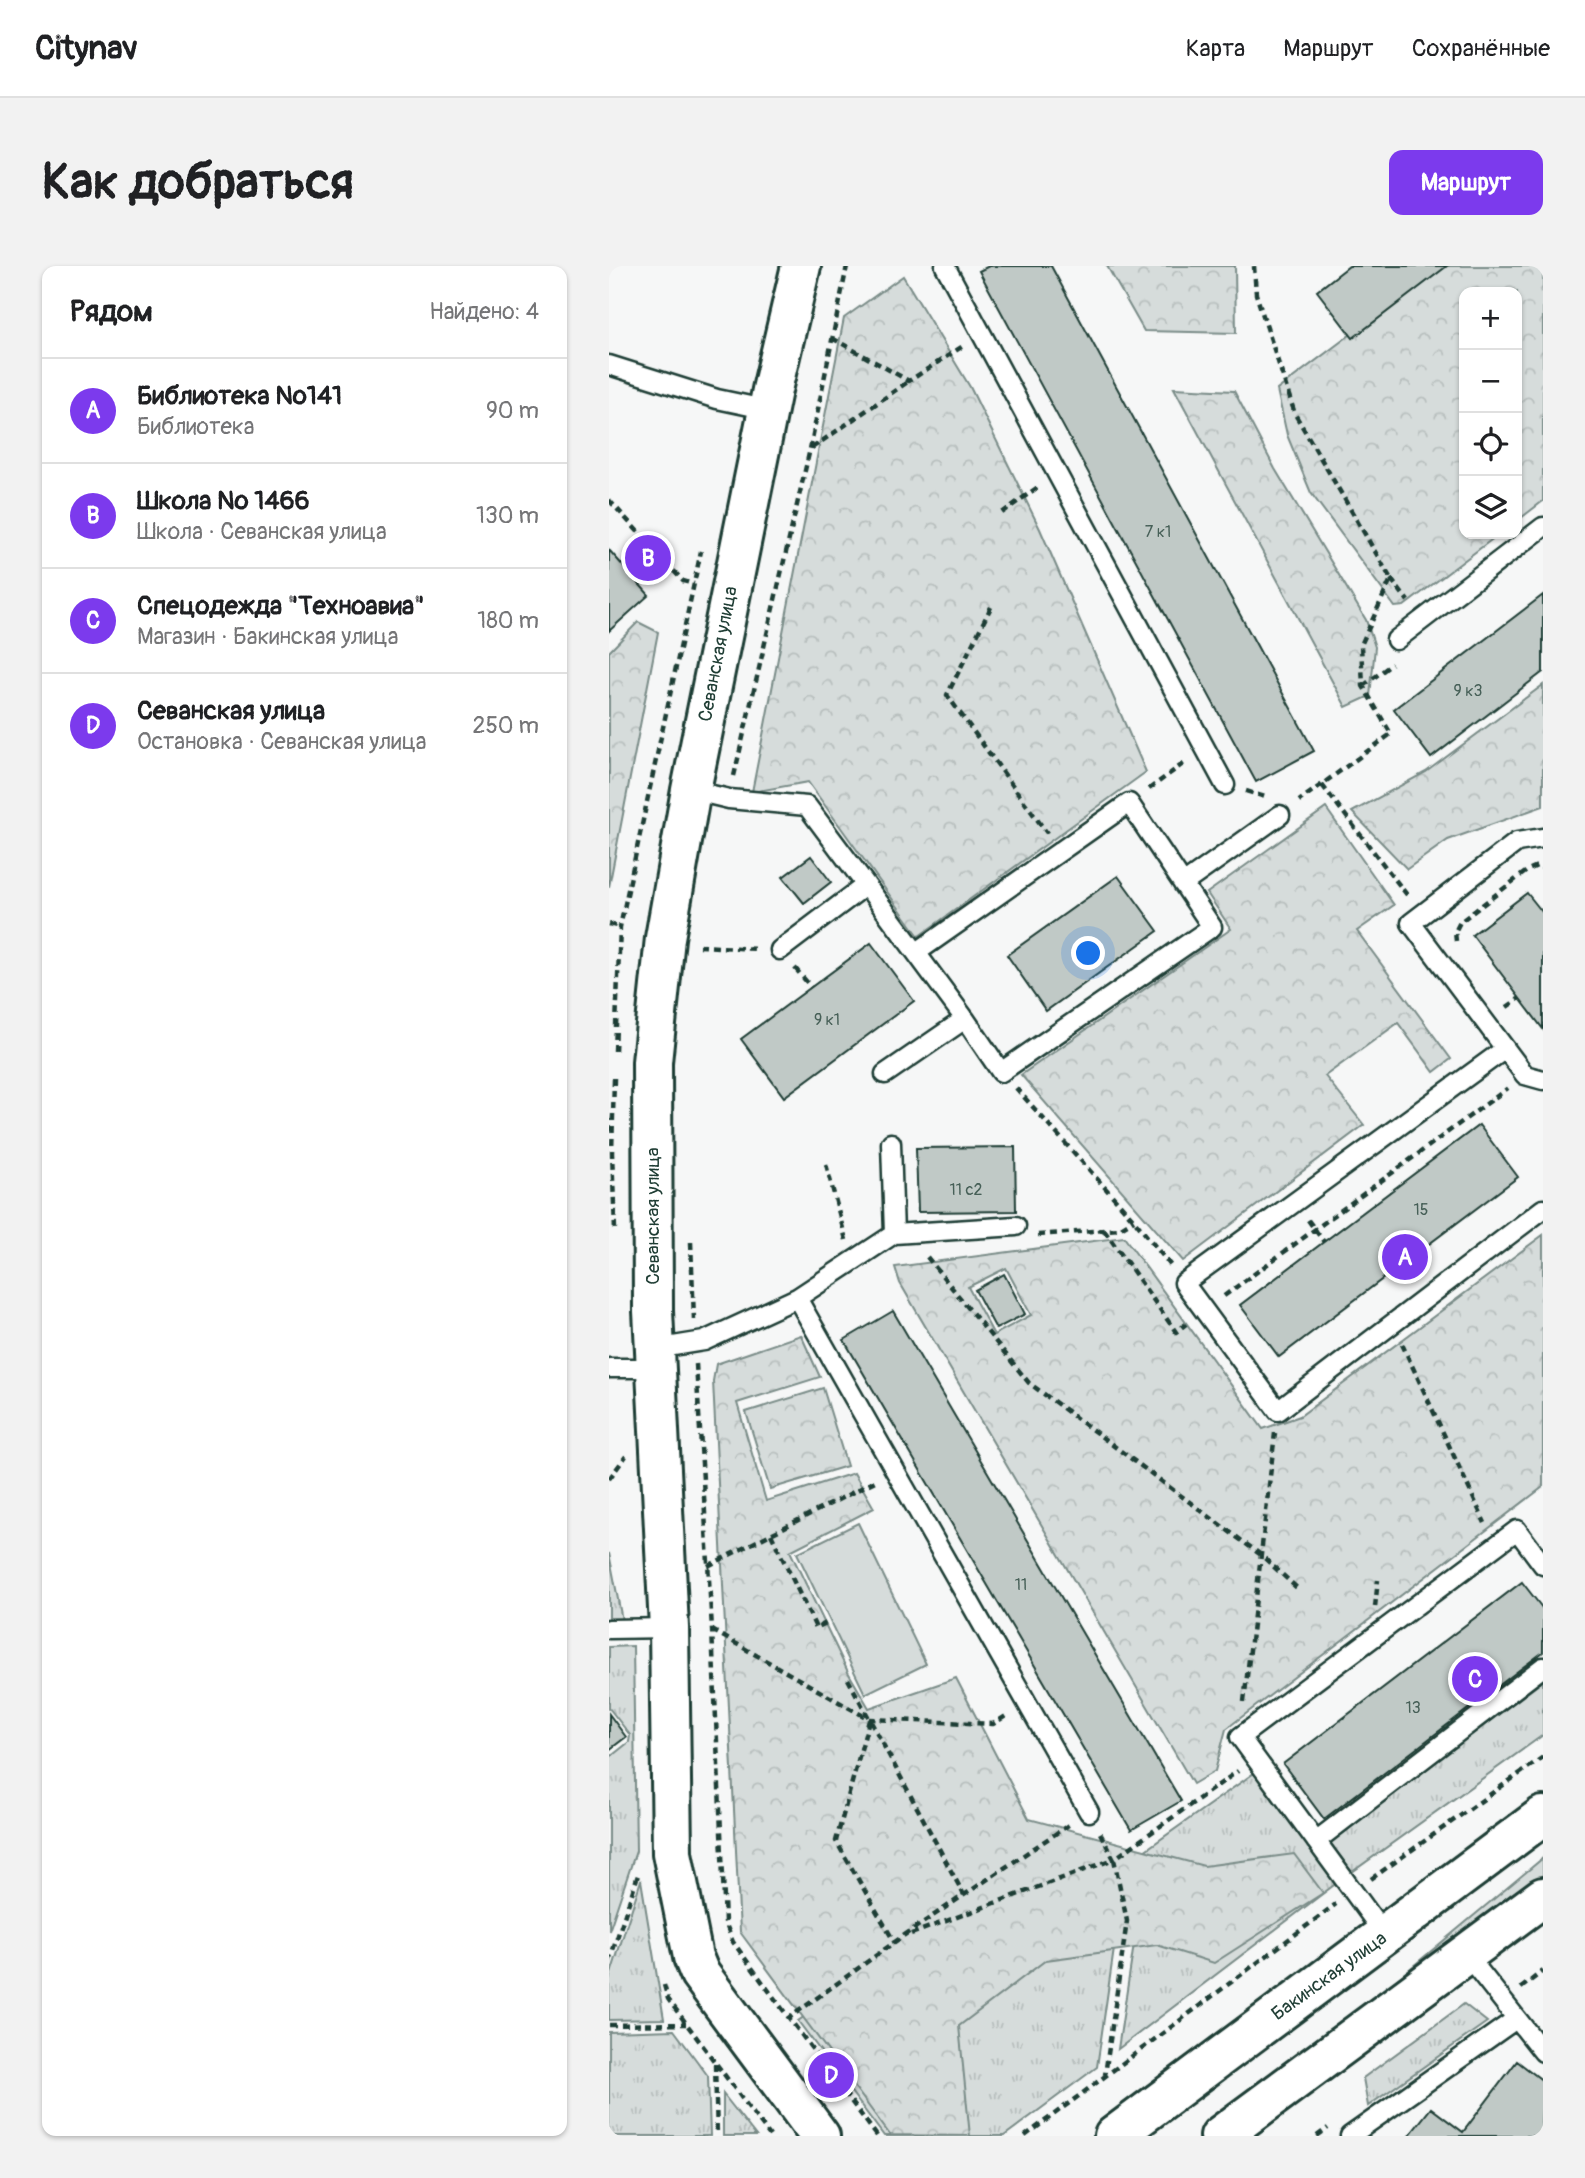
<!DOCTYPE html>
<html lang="ru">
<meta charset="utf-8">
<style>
:root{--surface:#fff;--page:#f2f2f2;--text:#202124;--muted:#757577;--line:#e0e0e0;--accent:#7c3aed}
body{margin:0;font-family:Pangolin,sans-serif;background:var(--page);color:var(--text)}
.controls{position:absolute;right:21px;top:21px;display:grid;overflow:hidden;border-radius:14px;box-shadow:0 2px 5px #0004}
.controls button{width:63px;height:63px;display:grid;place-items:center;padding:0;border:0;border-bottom:2px solid var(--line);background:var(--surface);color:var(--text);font:35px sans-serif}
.you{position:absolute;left:480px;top:688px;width:24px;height:24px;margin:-18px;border:5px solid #fff;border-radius:50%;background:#1a73e8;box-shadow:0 0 0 10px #1a73e833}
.badge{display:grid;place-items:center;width:46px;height:46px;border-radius:50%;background:var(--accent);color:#fff;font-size:23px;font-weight:700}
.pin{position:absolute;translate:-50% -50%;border:4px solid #fff;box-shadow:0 2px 7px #0006}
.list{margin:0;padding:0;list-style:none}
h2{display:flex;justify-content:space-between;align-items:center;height:91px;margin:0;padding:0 28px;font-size:30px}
h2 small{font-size:23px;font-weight:400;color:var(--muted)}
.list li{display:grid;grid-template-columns:46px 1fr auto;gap:21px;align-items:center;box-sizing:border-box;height:105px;padding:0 28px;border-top:2px solid var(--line)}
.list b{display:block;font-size:26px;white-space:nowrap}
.list p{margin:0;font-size:23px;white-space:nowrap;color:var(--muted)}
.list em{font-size:23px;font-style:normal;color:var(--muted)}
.icon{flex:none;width:38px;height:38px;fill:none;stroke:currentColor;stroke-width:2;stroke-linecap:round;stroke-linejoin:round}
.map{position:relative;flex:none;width:934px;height:1870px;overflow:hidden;border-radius:14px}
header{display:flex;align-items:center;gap:42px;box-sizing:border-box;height:98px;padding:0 35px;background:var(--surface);border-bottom:2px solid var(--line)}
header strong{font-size:33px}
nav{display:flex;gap:38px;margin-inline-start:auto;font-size:24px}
.intro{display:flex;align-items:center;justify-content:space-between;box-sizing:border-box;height:168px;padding:0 42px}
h1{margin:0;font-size:49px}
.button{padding:18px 32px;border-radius:14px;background:var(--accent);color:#fff;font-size:24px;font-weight:700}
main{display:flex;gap:42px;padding:0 42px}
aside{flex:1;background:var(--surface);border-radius:14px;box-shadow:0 2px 5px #0004}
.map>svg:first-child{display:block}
.grass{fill:url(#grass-tufts);stroke:#7a8c88;stroke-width:2}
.forest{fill:url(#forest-crowns);stroke:#7a8c88;stroke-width:2;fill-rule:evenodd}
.garden{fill:#d6dcdb;stroke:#7a8c88;stroke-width:2}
.building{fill:#c0c9c6;stroke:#1f3d34;stroke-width:2}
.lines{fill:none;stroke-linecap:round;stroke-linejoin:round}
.service-casing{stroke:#1f3d34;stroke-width:23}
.tertiary-casing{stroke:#1f3d34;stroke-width:44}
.primary-casing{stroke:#1f3d34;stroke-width:44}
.path{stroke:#1f3d34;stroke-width:4.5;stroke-dasharray:7 5;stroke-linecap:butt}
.service{stroke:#fff;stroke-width:18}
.tertiary{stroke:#fff;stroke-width:38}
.primary{stroke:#fff;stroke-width:38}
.labels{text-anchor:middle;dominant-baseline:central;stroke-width:5;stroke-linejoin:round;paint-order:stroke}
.number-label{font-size:16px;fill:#476058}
.street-label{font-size:19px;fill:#1f3d34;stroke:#fff}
</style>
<header>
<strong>Citynav</strong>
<nav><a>Карта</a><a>Маршрут</a><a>Сохранённые</a></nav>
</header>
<div class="intro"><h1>Как добраться</h1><a class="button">Маршрут</a></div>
<main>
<aside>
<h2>Рядом<small>Найдено: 4</small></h2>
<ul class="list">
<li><span class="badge">A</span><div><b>Библиотека №141</b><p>Библиотека</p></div><em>90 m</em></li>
<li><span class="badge">B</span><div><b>Школа № 1466</b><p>Школа · Севанская улица</p></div><em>130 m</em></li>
<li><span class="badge">C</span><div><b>Спецодежда &quot;Техноавиа&quot;</b><p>Магазин · Бакинская улица</p></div><em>180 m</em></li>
<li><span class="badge">D</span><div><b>Севанская улица</b><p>Остановка · Севанская улица</p></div><em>250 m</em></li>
</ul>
</aside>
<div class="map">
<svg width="934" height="1870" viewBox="0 0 934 1870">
<defs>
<pattern id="grass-tufts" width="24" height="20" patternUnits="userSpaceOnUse" patternTransform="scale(1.75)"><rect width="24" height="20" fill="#d6dcdb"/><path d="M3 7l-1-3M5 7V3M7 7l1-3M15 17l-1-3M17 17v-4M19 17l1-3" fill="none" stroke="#b7bebd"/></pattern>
<pattern id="forest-crowns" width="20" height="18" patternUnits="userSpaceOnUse" patternTransform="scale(1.75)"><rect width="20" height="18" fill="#d6dcdb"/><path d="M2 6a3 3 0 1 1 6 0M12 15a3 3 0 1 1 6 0" fill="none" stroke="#b7bebd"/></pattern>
</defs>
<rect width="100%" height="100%" fill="#f6f7f7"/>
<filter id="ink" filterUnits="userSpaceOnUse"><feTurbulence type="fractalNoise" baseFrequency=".0143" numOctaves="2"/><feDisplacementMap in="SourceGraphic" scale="14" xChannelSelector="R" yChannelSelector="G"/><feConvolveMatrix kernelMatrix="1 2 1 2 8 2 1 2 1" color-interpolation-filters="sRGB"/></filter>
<g filter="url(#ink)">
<path class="grass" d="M 0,1287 L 13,1354 L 0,1354 Z
M 24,1380 L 27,1585 L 0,1665 L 0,1492 L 20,1476 L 21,1469 L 0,1442 L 0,1381 Z
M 934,1415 L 934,1469 L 743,1606 L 720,1575 Z
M 648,1505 L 729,1616 L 509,1783 L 529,1652 L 514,1600 Z
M 934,1592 L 934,1609 L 781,1724 L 779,1721 Z
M 32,1614 L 55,1753 L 0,1754 L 0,1714 Z
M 509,1655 L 488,1801 L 395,1870 L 275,1870 L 189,1755 L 295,1680 Z
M 855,1738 L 878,1756 L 759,1840 L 754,1812 Z
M 65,1764 L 99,1810 L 101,1870 L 0,1870 L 0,1766 Z
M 114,1828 L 147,1870 L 114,1870 Z"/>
<path class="forest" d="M 498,0 L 626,0 L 627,67 L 535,65 Z
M 832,0 L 934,0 L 934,235 L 908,255 L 908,26 L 855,26 L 855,268 L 890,268 L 795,340 L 786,341 L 702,227 L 678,169 L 668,124 Z
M 294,10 L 361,121 L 431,263 L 537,506 L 310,670 L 199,516 L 143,526 L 235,52 Z
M 565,122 L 625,125 L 666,203 L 757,354 L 766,381 L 761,430 L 737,441 Z
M 29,356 L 49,366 L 0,621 L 0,386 Z
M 934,419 L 934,540 L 839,574 L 798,603 L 743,546 L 817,506 Z
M 717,542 L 785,639 L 748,665 L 842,793 L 825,806 L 789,757 L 716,810 L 755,859 L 574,995 L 412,809 L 622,663 L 598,627 Z
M 934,969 L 934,1221 L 617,1463 L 606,1505 L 584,1518 L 291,1017 L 286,1001 L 515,971 L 654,1163 L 691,1150 ZM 397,1002 L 422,1049 L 385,1069 L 359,1021 Z
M 192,1069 L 211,1111 L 128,1137 L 157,1235 L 245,1207 L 265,1242 L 181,1285 L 239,1406 L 260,1442 L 347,1412 L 420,1553 L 595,1600 L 685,1588 L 714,1627 L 605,1697 L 548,1679 L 437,1694 L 350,1760 L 361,1870 L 281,1869 L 131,1666 L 104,1115 L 107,1098 Z
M 214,1122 L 238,1200 L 161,1223 L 137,1146 Z"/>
<path class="garden" d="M 249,1257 L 317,1398 L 256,1428 L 188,1287 Z"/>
<path class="building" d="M 380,0 L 442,0 L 705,485 L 647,516 L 370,5 Z
M 740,0 L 838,0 L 744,72 L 708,25 Z
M 0,284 L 40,329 L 0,365 Z
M 934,329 L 934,406 L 822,492 L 785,443 Z
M 202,590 L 222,616 L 195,637 L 174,611 Z
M 509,610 L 549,665 L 437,745 L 398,689 Z
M 918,627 L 934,647 L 934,763 L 863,669 Z
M 262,677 L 305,735 L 175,831 L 132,773 Z
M 870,859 L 909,911 L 670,1091 L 631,1039 Z
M 406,881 L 407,945 L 309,946 L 307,882 Z
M 395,1008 L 416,1048 L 387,1063 L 366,1024 Z
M 284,1045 L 572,1535 L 522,1564 L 235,1074 Z
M 913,1316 L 934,1343 L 934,1386 L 715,1553 L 674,1498 Z
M 0,1448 L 17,1471 L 0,1484 Z
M 908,1795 L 934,1815 L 932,1870 L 800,1870 L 822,1842 L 854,1866 Z"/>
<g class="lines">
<defs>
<path id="service" d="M 336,0 L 616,519
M 0,99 L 108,133 L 160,144
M 787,374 L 934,261
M 82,524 L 120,533 L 198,540 L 257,619 L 171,684
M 934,572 L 908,576 L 802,657 L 916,809 L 934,814
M 574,618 L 671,549
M 257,619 L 356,753 L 276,808
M 308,686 L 520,537 L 603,661 L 392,806 L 356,753
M 896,783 L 575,1017 L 669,1145 L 934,943
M 285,968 L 407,960
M 188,1032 L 480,1546
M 46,1083 L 95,1075 L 188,1032 L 285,968 L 282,877
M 0,1102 L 46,1102
M 0,1363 L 60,1362
M 707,1575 L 934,1401
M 776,1669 L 631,1471 L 908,1264 L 934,1299
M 857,1688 L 934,1786
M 741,1870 L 907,1753"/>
<path id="tertiary" d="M 192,0 L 163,124 L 82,524 L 56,672 L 43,796 L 44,1045 L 60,1362 L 63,1587 L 84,1691 L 91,1708 L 211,1870"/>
<path id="primary" d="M 505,1870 L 934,1550
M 611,1870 L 934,1631"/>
</defs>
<use href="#service" class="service-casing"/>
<use href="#tertiary" class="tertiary-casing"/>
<use href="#primary" class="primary-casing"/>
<path class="path" d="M 645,0 L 647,28 L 686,148 L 782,313 L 752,379 L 754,420 L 782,468 L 690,535
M 223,72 L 300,115 L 354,80
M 203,182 L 300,115
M 0,234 L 74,315 L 85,318
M 393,247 L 429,221
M 782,313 L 799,335
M 382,341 L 338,429 L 438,567
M 754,420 L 783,398
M 125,510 L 201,183 L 238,0
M 713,519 L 798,629
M 540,523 L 578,495
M 637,525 L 656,531
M 0,658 L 11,661
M 847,675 L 846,666 L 851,656 L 919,604 L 928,600 L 934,602
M 90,680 L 148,683
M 186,702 L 202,721
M 898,741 L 911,732
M 6,785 L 11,661 L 92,285
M 5,812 L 3,887 L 6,964
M 407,822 L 525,954 L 562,1000
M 217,898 L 237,974
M 699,954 L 715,976
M 495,964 L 567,1066 L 577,1058
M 429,969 L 510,963 L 525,954
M 82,976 L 85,1054
M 318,991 L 420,1117 L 652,1289 L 688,1322
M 615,1030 L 899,822
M 793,1078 L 876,1257
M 87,1098 L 103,1363 L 116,1656 L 124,1676 L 180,1752
M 0,1213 L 17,1190
M 162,1268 L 207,1362 L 221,1355
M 99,1300 L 266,1215
M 766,1341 L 769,1314
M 103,1364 L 260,1453 L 384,1458 L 397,1450
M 239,1413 L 355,1629
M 635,1436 L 666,1167
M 260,1454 L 227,1575 L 286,1677
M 491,1567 L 505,1593 L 629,1505
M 762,1613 L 934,1491
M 302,1668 L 505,1593 L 518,1655 L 496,1809
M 0,1696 L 30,1606
M 55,1719 L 59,1733 L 161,1870
M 912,1722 L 934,1705
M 0,1759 L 77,1758
M 106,1798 L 108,1870
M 268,1870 L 180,1752 L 294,1670 L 461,1558
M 416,1870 L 727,1638
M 708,1870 L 719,1862"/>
<use href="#service" class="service"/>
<use href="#tertiary" class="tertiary"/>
<use href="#primary" class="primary"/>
</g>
</g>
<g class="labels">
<g class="number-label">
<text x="549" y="266">7 к1</text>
<text x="859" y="425">9 к3</text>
<text x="218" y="754">9 к1</text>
<text x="357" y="924">11 с2</text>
<text x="812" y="944">15</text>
<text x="412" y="1319">11</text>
<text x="804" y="1442">13</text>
</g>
<g class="street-label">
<text transform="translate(109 388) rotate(-79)">Севанская улица</text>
<text transform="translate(44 950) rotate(-90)">Севанская улица</text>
<text transform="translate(720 1710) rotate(-36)">Бакинская улица</text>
</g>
</g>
</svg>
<div class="controls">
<button>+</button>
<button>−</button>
<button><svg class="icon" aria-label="locate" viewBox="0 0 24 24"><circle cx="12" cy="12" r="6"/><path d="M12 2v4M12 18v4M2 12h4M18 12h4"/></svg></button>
<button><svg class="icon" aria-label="layers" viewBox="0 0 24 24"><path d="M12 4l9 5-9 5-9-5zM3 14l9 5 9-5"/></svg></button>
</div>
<div class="you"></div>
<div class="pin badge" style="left:796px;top:991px">A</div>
<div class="pin badge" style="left:39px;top:292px">B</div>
<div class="pin badge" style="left:866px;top:1413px">C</div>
<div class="pin badge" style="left:222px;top:1809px">D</div>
</div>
</main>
